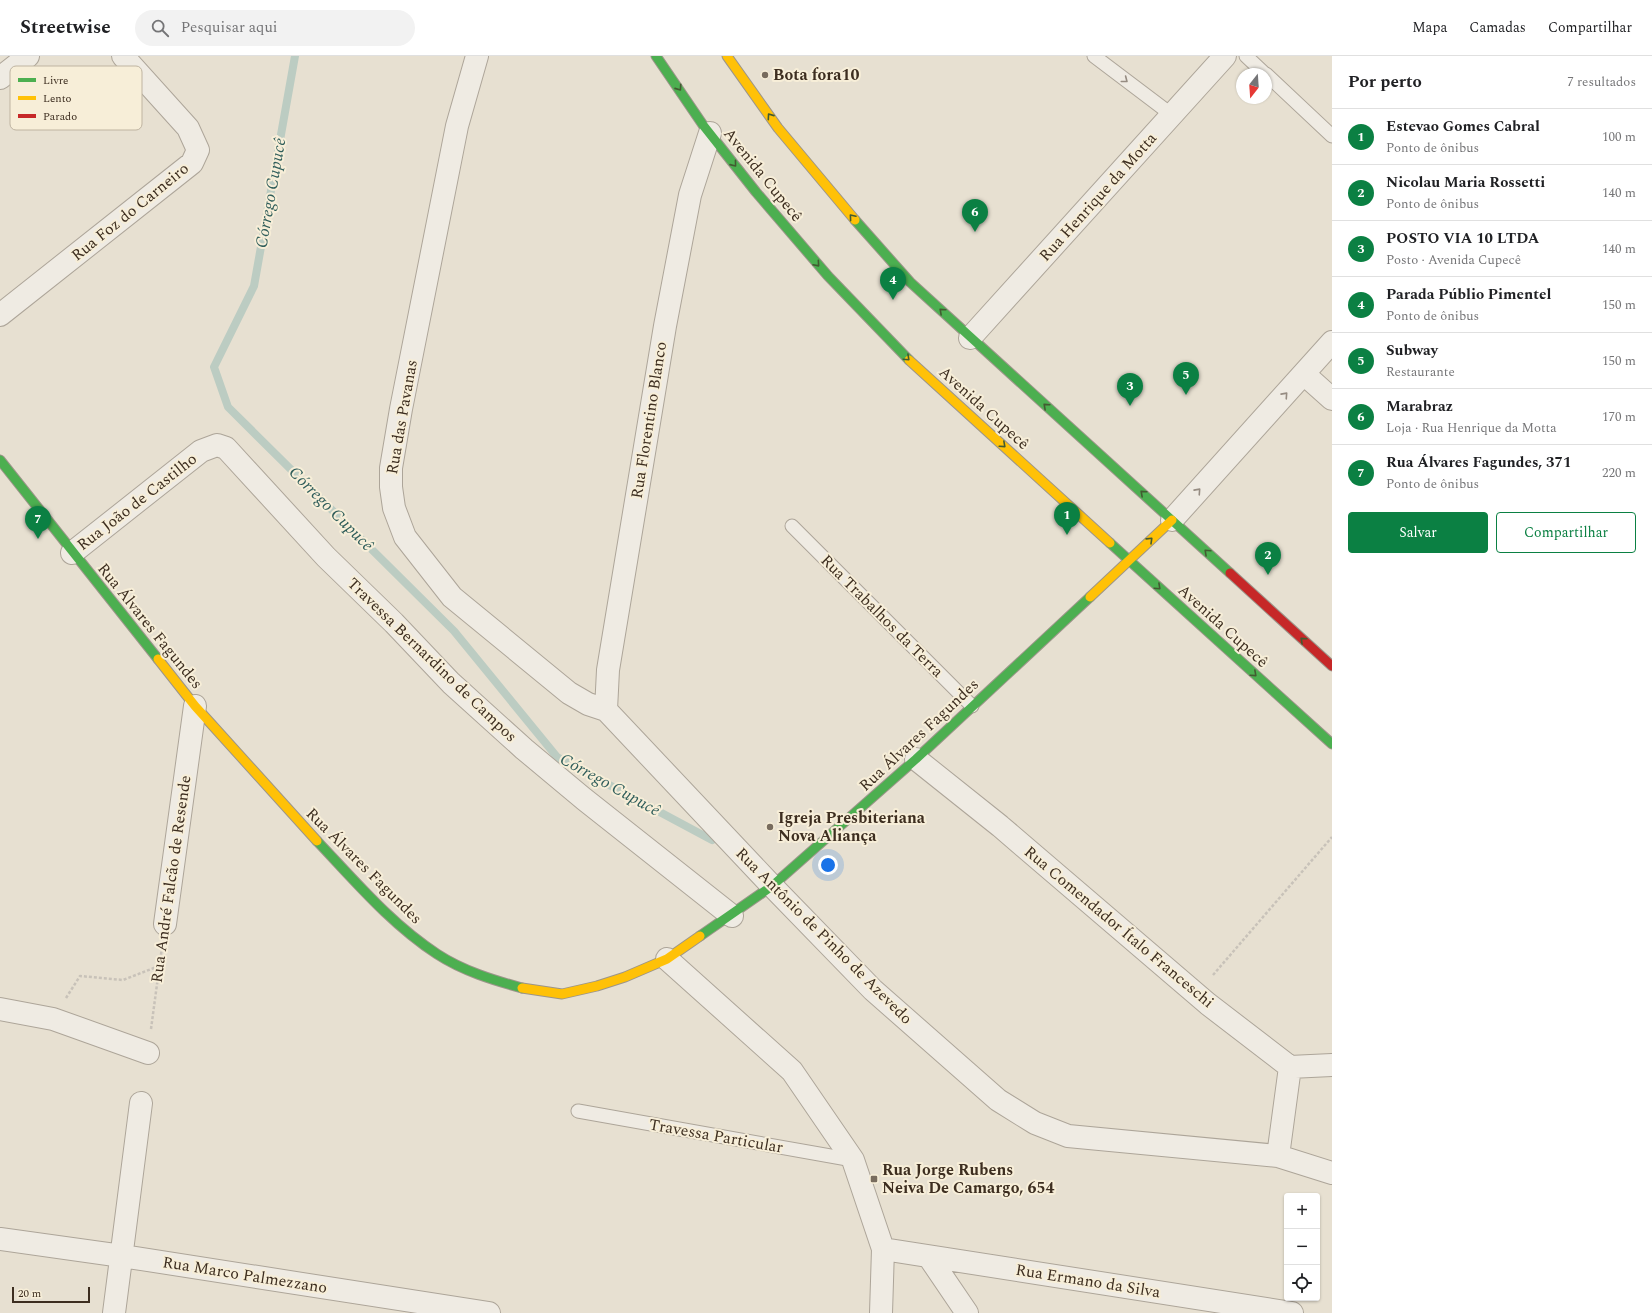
<!DOCTYPE html>
<html lang="pt">
<meta charset="utf-8">
<style>
:root{--surface:#fff;--page:#f2f2f2;--text:#202124;--muted:#757577;--line:#e0e0e0;--accent:#0b8043}
body{margin:0;font-family:Spectral,serif;background:var(--page);color:var(--text)}
.controls{position:absolute;right:12px;bottom:12px;display:grid;overflow:hidden;border-radius:4px;box-shadow:0 1px 3px #0004}
.controls button{width:36px;height:36px;display:grid;place-items:center;padding:0;border:0;border-bottom:1px solid var(--line);background:var(--surface);color:var(--text);font:20px sans-serif}
.compass{position:absolute;left:1236px;top:12px;width:36px;height:36px;border-radius:50%;background:var(--surface);box-shadow:0 1px 3px #0004;rotate:197deg}
.scale{position:absolute;left:12px;bottom:10px;width:78px;box-sizing:border-box;padding-left:4px;border:2px solid #3d2e20;border-top:0;font-size:11px;line-height:14px;white-space:nowrap;color:#3d2e20;-webkit-text-stroke:3px #f7eed8;paint-order:stroke}
.you{position:absolute;left:828px;top:809px;width:14px;height:14px;margin:-10px;border:3px solid #fff;border-radius:50%;background:#1a73e8;box-shadow:0 0 0 6px #1a73e833}
.badge{display:grid;place-items:center;width:26px;height:26px;border-radius:50%;background:var(--accent);color:#fff;font-size:13px;font-weight:700}
.pin{position:absolute;translate:-50% -33px;filter:drop-shadow(0 1px 2px #0008)}
.pin::after{content:'';position:absolute;top:21px;width:14px;height:12px;background:inherit;clip-path:polygon(0 0,100% 0,50% 100%)}
.list{margin:0;padding:0;list-style:none}
h2{display:flex;justify-content:space-between;align-items:center;height:52px;margin:0;padding:0 16px;font-size:17px}
h2 small{font-size:13px;font-weight:400;color:var(--muted)}
.list li{display:grid;grid-template-columns:26px 1fr auto;gap:12px;align-items:center;box-sizing:border-box;height:56px;padding:0 16px;border-top:1px solid var(--line)}
.list b{display:block;font-size:15px;white-space:nowrap}
.list p{margin:0;font-size:13px;white-space:nowrap;color:var(--muted)}
.list em{font-size:13px;font-style:normal;color:var(--muted)}
.actions{display:flex;gap:8px;padding:12px 16px}
.actions a{flex:1;padding:9px 0;border:1px solid var(--accent);border-radius:4px;text-align:center;font-size:14px;color:var(--accent)}
.actions .main{background:var(--accent);color:#fff}
.icon{flex:none;width:22px;height:22px;fill:none;stroke:currentColor;stroke-width:2;stroke-linecap:round;stroke-linejoin:round}
.map{position:relative;flex:none;width:1332px;height:1257px;overflow:hidden}
header{display:flex;align-items:center;gap:24px;box-sizing:border-box;height:56px;padding:0 20px;background:var(--surface);border-bottom:1px solid var(--line)}
header strong{font-size:19px}
nav{display:flex;gap:22px;margin-inline-start:auto;font-size:14px}
.search{width:280px;height:36px;background:var(--page);display:flex;align-items:center;gap:10px;box-sizing:border-box;padding:0 14px;border-radius:22px;color:var(--muted);font-size:15px}
main{display:flex}
aside{flex:1;background:var(--surface)}
.map>svg:first-child{display:block}
.lines{fill:none;stroke-linecap:round;stroke-linejoin:round}
.stream{stroke:#bcccc2;stroke-width:8}
.lane-casing{stroke:#ada599;stroke-width:15}
.street-casing{stroke:#ada599;stroke-width:24}
.fast-casing{stroke:#9c958a;stroke-width:11}
.slow-casing{stroke:#9c958a;stroke-width:11}
.jam-casing{stroke:#9c958a;stroke-width:11}
.path{stroke:#c8c2b9;stroke-width:2.5;stroke-dasharray:3 2;stroke-linecap:butt}
.lane{stroke:#efebe3;stroke-width:13}
.street{stroke:#efebe3;stroke-width:22}
.fast{stroke:#4caf50;stroke-width:9}
.slow{stroke:#ffc107;stroke-width:9}
.jam{stroke:#c62828;stroke-width:9}
.oneway{stroke:#968c82}
.oneway2{stroke:#425b31}
.poi-dot{fill:#786c5e;stroke:#f7eed8;stroke-width:1.5}
.labels{text-anchor:middle;dominant-baseline:central;stroke-width:4;stroke-linejoin:round;paint-order:stroke}
.poi-label{font-size:16px;font-weight:bold;fill:#3d2e20;stroke:#f7eed8;text-anchor:start}
.street-label{font-size:16px;fill:#3d2e20;stroke:#f7eed8}
.water-label{font-size:17px;font-style:italic;fill:#2f5d5a;stroke:#f7eed8}
.key{fill:#f7eed8;stroke:#bfb4a1;stroke-width:1}
.key-label{font-size:11px;fill:#3d2e20}
</style>
<header>
<strong>Streetwise</strong>
<div class="search"><svg class="icon" aria-label="search" viewBox="0 0 24 24"><circle cx="10" cy="10" r="6"/><path d="M15 15l6 6"/></svg>Pesquisar aqui</div>
<nav><a>Mapa</a><a>Camadas</a><a>Compartilhar</a></nav>
</header>
<main>
<div class="map">
<svg width="1332" height="1257" viewBox="0 0 1332 1257">
<rect width="100%" height="100%" fill="#e7e0d1"/>
<g class="lines">
<path class="stream" d="M 295,0 L 254,230 L 214,311 L 228,351 L 454,575 L 557,701 L 712,784"/>
<defs>
<path id="lane" d="M 1094,0 L 1172,59
M 1246,0 L 1265,18
M 1266,18 L 1332,80
M 792,470 L 972,650
M 578,1055 L 853,1104"/>
<path id="street" d="M 477,0 L 457,70 L 401,353 L 391,412 L 391,431 L 394,452 L 405,481 L 452,541 L 569,637 L 588,648 L 606,654
M 0,22 L 28,0
M 0,259 L 192,107 L 198,94 L 188,72 L 123,0
M 970,282 L 1225,0
M 1304,318 L 1332,343
M 1172,464 L 1332,286
M 72,497 L 201,395 L 217,389 L 226,392 L 326,501 L 394,567 L 451,627 L 524,693 L 584,743 L 732,860
M 606,654 L 772,830 L 873,934 L 998,1044 L 1035,1067 L 1068,1080 L 1278,1100 L 1332,1117
M 606,654 L 608,614 L 665,270 L 690,139 L 710,77
M 916,703 L 1000,770 L 1208,948 L 1290,1011 L 1332,1009
M 165,868 L 195,650
M 667,903 L 792,1015 L 853,1104 L 883,1193 L 881,1257
M 0,953 L 53,963 L 148,997
M 1278,1100 L 1290,1011
M 0,1183 L 122,1200 L 489,1257
M 883,1193 L 1292,1257
M 929,1201 L 967,1257
M 114,1257 L 141,1047"/>
<path id="fast" d="M 656,0 L 703,69 L 756,136 L 828,220 L 909,304
M 855,164 L 910,226 L 1230,517
M 0,404 L 158,603
M 1110,487 L 1332,688
M 317,785 C 355,825 391,868 437,898 C 463,915 493,924 522,932
M 700,880 L 772,830 L 916,703 L 1090,541"/>
<path id="slow" d="M 727,0 L 778,72 L 855,164
M 909,304 L 1110,487
M 1090,541 L 1172,464
M 158,603 L 195,650 L 317,785
M 522,932 L 562,938 L 597,930 L 625,921 L 667,903 L 700,880"/>
<path id="jam" d="M 1230,517 L 1332,610"/>
</defs>
<use href="#lane" class="lane-casing"/>
<use href="#street" class="street-casing"/>
<use href="#fast" class="fast-casing"/>
<use href="#slow" class="slow-casing"/>
<use href="#jam" class="jam-casing"/>
<path class="path" d="M 1213,919 L 1332,781
M 66,942 L 80,920 L 123,924 L 159,910
M 151,973 L 162,891"/>
<use href="#lane" class="lane"/>
<use href="#street" class="street"/>
<use href="#fast" class="fast"/>
<use href="#slow" class="slow"/>
<use href="#jam" class="jam"/>
</g>
<defs><path id="oneway-chevron" d="M-2-3.5L2.5 0L-2 3.5" fill="none" stroke-width="1.6" stroke-linecap="round" stroke-linejoin="round"/></defs>
<g class="oneway">
<use href="#oneway-chevron" transform="translate(1125 24) rotate(38)"/>
<use href="#oneway-chevron" transform="translate(1285 339) rotate(-48)"/>
<use href="#oneway-chevron" transform="translate(1198 435) rotate(-48)"/>
</g>
<g class="oneway2">
<use href="#oneway-chevron" transform="translate(679 32) rotate(55)"/>
<use href="#oneway-chevron" transform="translate(770 60) rotate(-125)"/>
<use href="#oneway-chevron" transform="translate(734 108) rotate(51)"/>
<use href="#oneway-chevron" transform="translate(852 161) rotate(-130)"/>
<use href="#oneway-chevron" transform="translate(817 208) rotate(49)"/>
<use href="#oneway-chevron" transform="translate(942 255) rotate(-138)"/>
<use href="#oneway-chevron" transform="translate(907 302) rotate(43)"/>
<use href="#oneway-chevron" transform="translate(1046 350) rotate(-138)"/>
<use href="#oneway-chevron" transform="translate(1003 389) rotate(42)"/>
<use href="#oneway-chevron" transform="translate(1143 437) rotate(-138)"/>
<use href="#oneway-chevron" transform="translate(1150 484) rotate(-44)"/>
<use href="#oneway-chevron" transform="translate(1207 496) rotate(-137)"/>
<use href="#oneway-chevron" transform="translate(1158 531) rotate(43)"/>
<use href="#oneway-chevron" transform="translate(1303 584) rotate(-138)"/>
<use href="#oneway-chevron" transform="translate(1254 618) rotate(42)"/>
</g>
<g class="poi-dot">
<circle cx="765" cy="19" r="4"/>
<circle cx="770" cy="771" r="4"/>
<rect x="870" y="1119" width="8" height="8" rx="2"/>
</g>
<g class="labels">
<g class="poi-label">
<text x="773" y="19">Bota fora10</text>
<text x="778" y="762">Igreja Presbiteriana<tspan x="778" dy="18">Nova Aliança</tspan></text>
<text x="882" y="1114">Rua Jorge Rubens<tspan x="882" dy="18">Neiva De Camargo, 654</tspan></text>
</g>
<g class="street-label">
<text transform="translate(763 119) rotate(51)">Avenida Cupecê</text>
<text transform="translate(1098 141) rotate(-48)">Rua Henrique da Motta</text>
<text transform="translate(130 156) rotate(-39)">Rua Foz do Carneiro</text>
<text transform="translate(984 352) rotate(42)">Avenida Cupecê</text>
<text transform="translate(402 361) rotate(-80)">Rua das Pavanas</text>
<text transform="translate(649 364) rotate(-81)">Rua Florentino Blanco</text>
<text transform="translate(137 446) rotate(-38)">Rua João de Castilho</text>
<text transform="translate(882 560) rotate(45)">Rua Trabalhos da Terra</text>
<text transform="translate(150 570) rotate(51)">Rua Álvares Fagundes</text>
<text transform="translate(1223 570) rotate(42)">Avenida Cupecê</text>
<text transform="translate(432 604) rotate(44)">Travessa Bernardino de Campos</text>
<text transform="translate(919 679) rotate(-43)">Rua Álvares Fagundes</text>
<text transform="translate(364 810) rotate(45)">Rua Álvares Fagundes</text>
<text transform="translate(171 823) rotate(-82)">Rua André Falcão de Resende</text>
<text transform="translate(1119 871) rotate(40)">Rua Comendador Ítalo Franceschi</text>
<text transform="translate(824 880) rotate(45)">Rua Antônio de Pinho de Azevedo</text>
<text transform="translate(716 1080) rotate(10)">Travessa Particular</text>
<text transform="translate(245 1219) rotate(9)">Rua Marco Palmezzano</text>
<text transform="translate(1088 1225) rotate(9)">Rua Ermano da Silva</text>
</g>
<g class="water-label">
<text transform="translate(271 137) rotate(-80)">Córrego Cupucê</text>
<text transform="translate(331 453) rotate(45)">Córrego Cupucê</text>
<text transform="translate(610 729) rotate(29)">Córrego Cupucê</text>
</g>
</g>
<rect x="10" y="10" width="132" height="64" rx="6" class="key"/>
<rect x="18" y="22" width="18" height="4" fill="#4caf50"/>
<rect x="18" y="40" width="18" height="4" fill="#ffc107"/>
<rect x="18" y="58" width="18" height="4" fill="#c62828"/>
<g class="key-label">
<text x="43" y="28">Livre</text>
<text x="43" y="46">Lento</text>
<text x="43" y="64">Parado</text>
</g>
</svg>
<div class="controls">
<button>+</button>
<button>−</button>
<button><svg class="icon" aria-label="locate" viewBox="0 0 24 24"><circle cx="12" cy="12" r="6"/><path d="M12 2v4M12 18v4M2 12h4M18 12h4"/></svg></button>
</div>
<svg class="compass" viewBox="-18 -18 36 36"><path d="M0-13l5 13h-10z" fill="#e53935"/><path d="M0 13l5-13h-10z" fill="#757577"/></svg>
<div class="scale">20 m</div>
<div class="you"></div>
<div class="pin badge" style="left:1067px;top:479px">1</div>
<div class="pin badge" style="left:1268px;top:519px">2</div>
<div class="pin badge" style="left:1130px;top:350px">3</div>
<div class="pin badge" style="left:893px;top:244px">4</div>
<div class="pin badge" style="left:1186px;top:339px">5</div>
<div class="pin badge" style="left:975px;top:176px">6</div>
<div class="pin badge" style="left:38px;top:483px">7</div>
</div>
<aside>
<h2>Por perto<small>7 resultados</small></h2>
<ul class="list">
<li><span class="badge">1</span><div><b>Estevao Gomes Cabral</b><p>Ponto de ônibus</p></div><em>100 m</em></li>
<li><span class="badge">2</span><div><b>Nicolau Maria Rossetti</b><p>Ponto de ônibus</p></div><em>140 m</em></li>
<li><span class="badge">3</span><div><b>POSTO VIA 10 LTDA</b><p>Posto · Avenida Cupecê</p></div><em>140 m</em></li>
<li><span class="badge">4</span><div><b>Parada Públio Pimentel</b><p>Ponto de ônibus</p></div><em>150 m</em></li>
<li><span class="badge">5</span><div><b>Subway</b><p>Restaurante</p></div><em>150 m</em></li>
<li><span class="badge">6</span><div><b>Marabraz</b><p>Loja · Rua Henrique da Motta</p></div><em>170 m</em></li>
<li><span class="badge">7</span><div><b>Rua Álvares Fagundes, 371</b><p>Ponto de ônibus</p></div><em>220 m</em></li>
</ul>
<div class="actions"><a class="main">Salvar</a><a>Compartilhar</a></div>
</aside>
</main>
